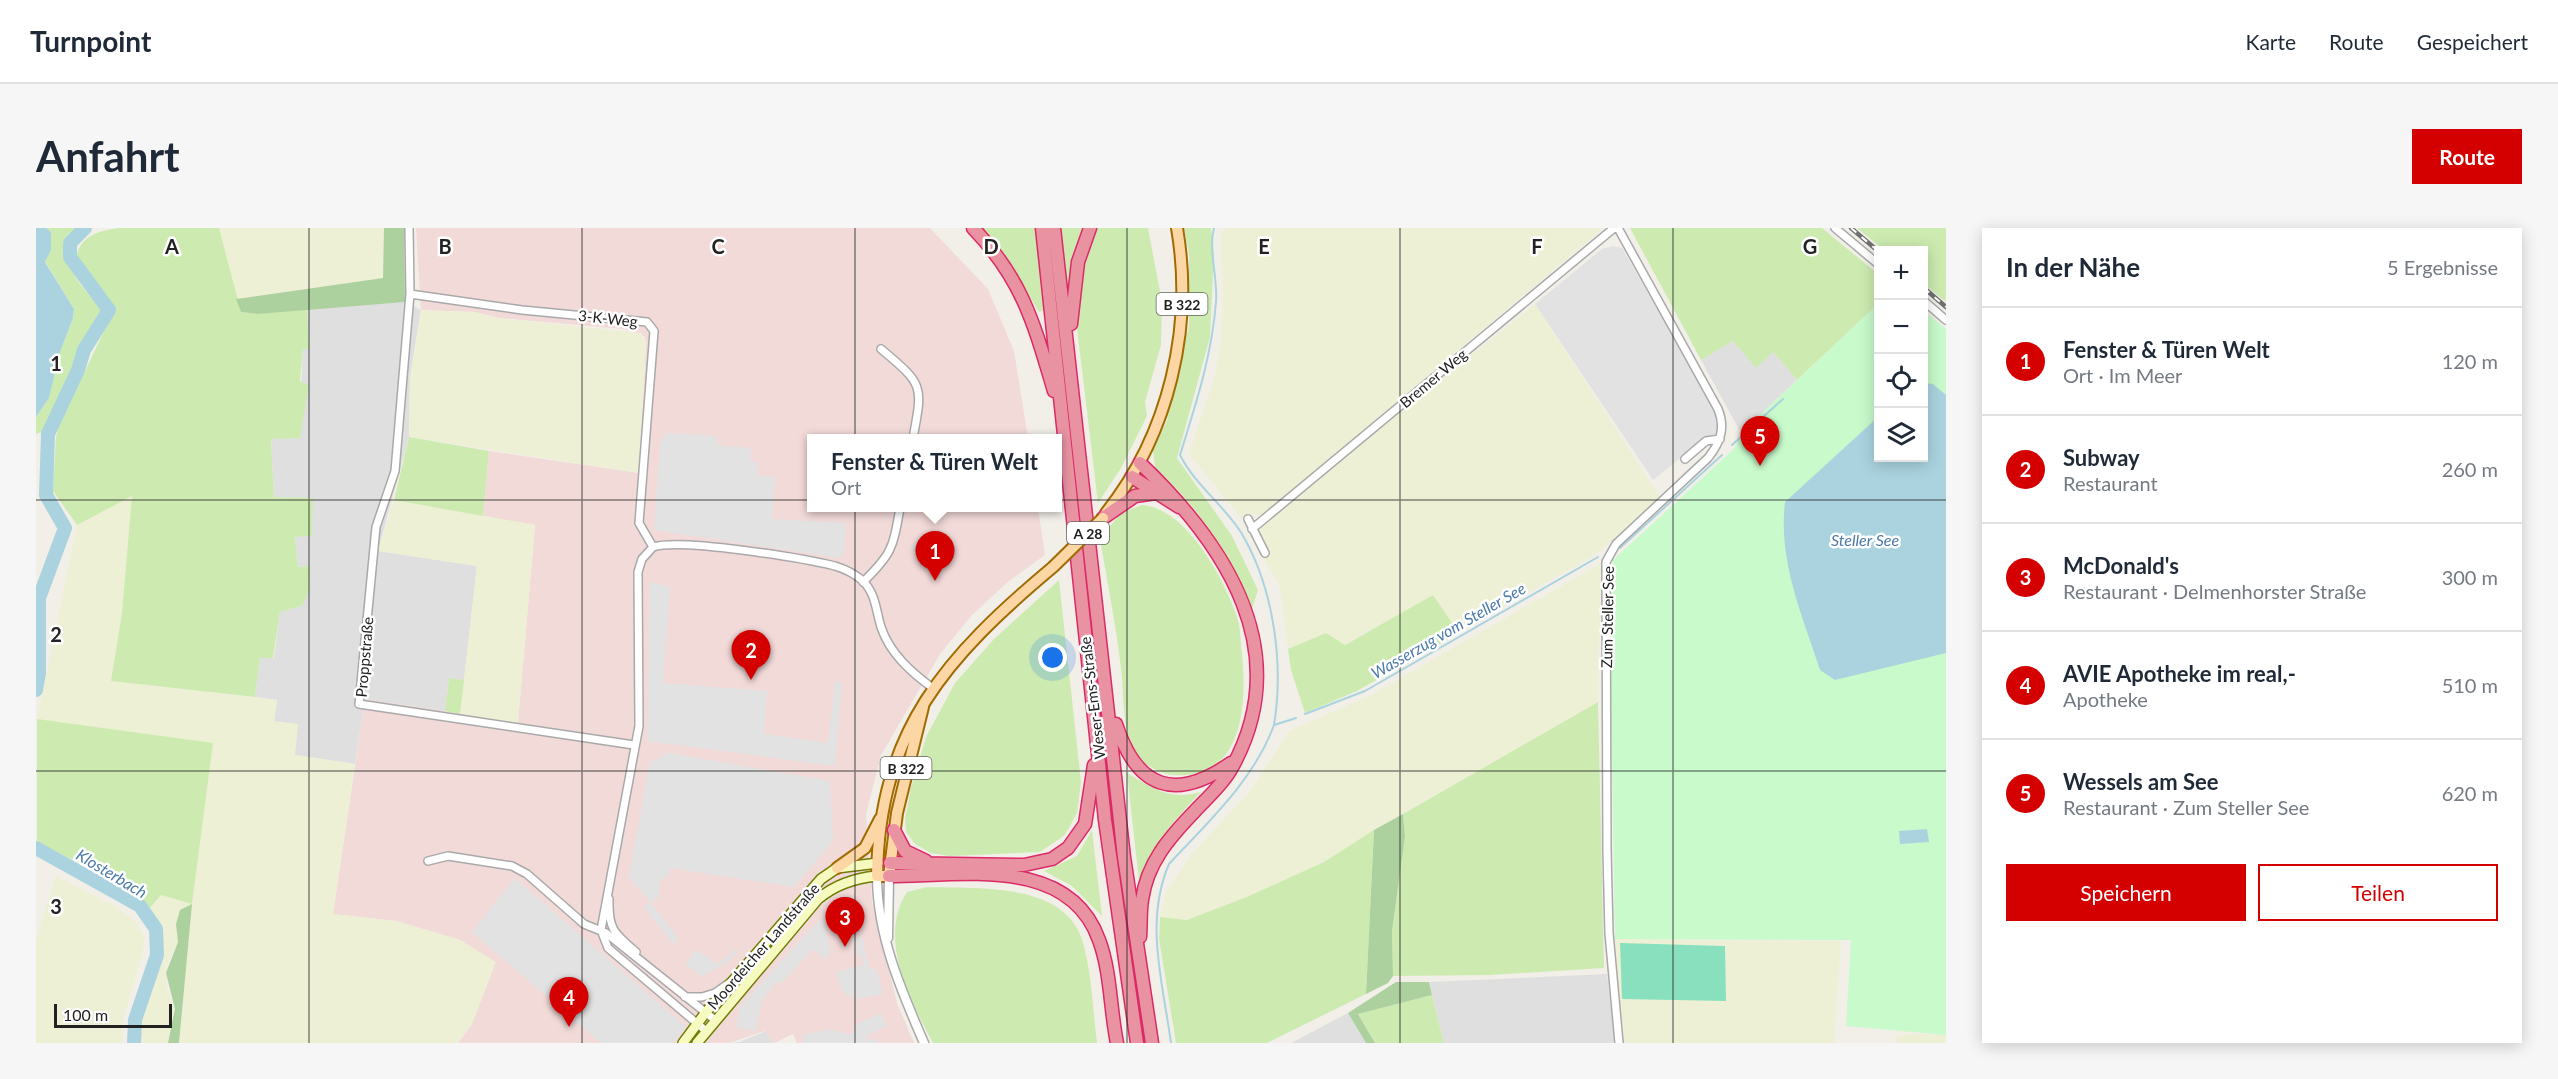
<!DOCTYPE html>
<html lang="de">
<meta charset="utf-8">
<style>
:root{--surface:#fff;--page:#f6f6f7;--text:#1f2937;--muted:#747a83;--line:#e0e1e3;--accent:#d40000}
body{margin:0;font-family:Lato,sans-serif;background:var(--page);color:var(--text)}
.controls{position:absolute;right:18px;top:18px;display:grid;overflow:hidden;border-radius:0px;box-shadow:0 3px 15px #0003}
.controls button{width:54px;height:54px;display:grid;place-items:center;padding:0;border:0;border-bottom:2px solid var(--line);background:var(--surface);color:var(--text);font:30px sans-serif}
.scale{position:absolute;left:18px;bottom:15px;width:118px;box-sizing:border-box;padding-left:6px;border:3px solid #222;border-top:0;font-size:16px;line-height:21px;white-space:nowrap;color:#222;-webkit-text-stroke:4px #fff;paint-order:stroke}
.you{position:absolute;left:1017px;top:430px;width:21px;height:21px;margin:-15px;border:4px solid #fff;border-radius:50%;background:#1a73e8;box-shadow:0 0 0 9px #1a73e833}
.badge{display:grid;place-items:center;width:39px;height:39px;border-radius:50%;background:var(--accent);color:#fff;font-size:20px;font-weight:700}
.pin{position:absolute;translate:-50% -50px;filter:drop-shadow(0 2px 3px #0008)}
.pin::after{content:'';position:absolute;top:32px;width:21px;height:18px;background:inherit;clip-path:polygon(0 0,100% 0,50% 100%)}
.popup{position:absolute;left:771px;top:206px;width:255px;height:78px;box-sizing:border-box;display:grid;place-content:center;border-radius:0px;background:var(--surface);filter:drop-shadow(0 2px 4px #0005);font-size:20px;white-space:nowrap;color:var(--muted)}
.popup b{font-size:22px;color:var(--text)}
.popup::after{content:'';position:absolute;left:50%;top:100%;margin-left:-12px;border:12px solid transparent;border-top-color:var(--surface)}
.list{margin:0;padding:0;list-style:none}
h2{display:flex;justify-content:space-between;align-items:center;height:78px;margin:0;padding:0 24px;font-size:26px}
h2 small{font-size:20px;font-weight:400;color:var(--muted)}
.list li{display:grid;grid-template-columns:39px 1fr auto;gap:18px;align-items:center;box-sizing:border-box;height:108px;padding:0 24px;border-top:2px solid var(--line)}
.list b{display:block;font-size:22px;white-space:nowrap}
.list p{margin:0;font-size:20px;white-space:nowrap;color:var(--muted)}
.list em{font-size:20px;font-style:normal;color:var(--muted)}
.actions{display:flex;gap:12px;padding:18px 24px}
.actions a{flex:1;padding:14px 0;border:2px solid var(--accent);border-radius:0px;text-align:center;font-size:21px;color:var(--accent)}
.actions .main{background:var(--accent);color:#fff}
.icon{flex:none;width:33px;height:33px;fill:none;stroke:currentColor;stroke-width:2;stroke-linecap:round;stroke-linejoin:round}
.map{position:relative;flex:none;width:1910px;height:815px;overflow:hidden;border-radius:0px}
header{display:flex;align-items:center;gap:36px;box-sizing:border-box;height:84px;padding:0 30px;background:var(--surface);border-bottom:2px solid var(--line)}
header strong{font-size:28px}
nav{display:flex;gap:33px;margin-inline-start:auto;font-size:21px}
.intro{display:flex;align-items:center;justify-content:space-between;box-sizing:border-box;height:144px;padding:0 36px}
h1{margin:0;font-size:42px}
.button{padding:15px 27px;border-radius:0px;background:var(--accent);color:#fff;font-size:21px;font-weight:700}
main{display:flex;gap:36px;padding:0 36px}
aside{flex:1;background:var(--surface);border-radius:0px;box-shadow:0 3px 15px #0003}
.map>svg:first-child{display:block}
.residential{fill:#e0dfdf}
.commercial{fill:#f2dad9}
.farmland{fill:#eef0d5}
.grass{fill:#cdebb0}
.forest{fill:#add19e}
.park{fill:#c8facc}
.pitch{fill:#88e0be}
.parking{fill:#e2e2e2}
.water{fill:#aad3df}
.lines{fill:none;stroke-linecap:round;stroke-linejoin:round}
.stream{stroke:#aad3df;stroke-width:2}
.river{stroke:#aad3df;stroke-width:14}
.minor-casing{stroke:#a9a9a9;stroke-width:10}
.tertiary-casing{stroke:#a9a9a9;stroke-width:11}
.secondary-casing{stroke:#707d05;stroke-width:12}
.primary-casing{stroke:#a06b00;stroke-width:14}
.motorway-casing{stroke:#dc2a67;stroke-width:15}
.minor{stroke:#fff;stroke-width:7}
.tertiary{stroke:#fff;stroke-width:8}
.secondary{stroke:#f7fabf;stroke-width:9}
.primary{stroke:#fcd6a4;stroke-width:10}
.motorway{stroke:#e892a2;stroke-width:12}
.rail-casing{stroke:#707070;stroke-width:4.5}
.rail{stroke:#fff;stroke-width:2;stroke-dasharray:7;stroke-linecap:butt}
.primary-bridge-casing{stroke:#a06b00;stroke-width:14;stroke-linecap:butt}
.primary-bridge{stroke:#fcd6a4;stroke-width:10}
.grid{fill:none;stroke:#222;stroke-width:1.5;stroke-opacity:0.55}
.labels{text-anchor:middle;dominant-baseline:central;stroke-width:5;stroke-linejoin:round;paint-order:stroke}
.shield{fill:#fff;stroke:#646464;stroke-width:1.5}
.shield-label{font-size:14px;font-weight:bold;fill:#222}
.street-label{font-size:15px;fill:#222;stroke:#fff}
.water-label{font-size:16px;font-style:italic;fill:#4a7aab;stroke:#fff}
.grid-label{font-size:20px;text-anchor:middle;font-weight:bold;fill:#222;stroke:#fff;stroke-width:5;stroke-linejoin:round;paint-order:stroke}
</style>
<header>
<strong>Turnpoint</strong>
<nav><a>Karte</a><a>Route</a><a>Gespeichert</a></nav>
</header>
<div class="intro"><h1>Anfahrt</h1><a class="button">Route</a></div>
<main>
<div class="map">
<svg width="1910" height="815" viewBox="0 0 1910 815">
<rect width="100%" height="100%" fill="#f2efe9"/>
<path class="residential" d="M 369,74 L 385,82 L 374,150 L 373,209 L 342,323 L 441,338 L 428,452 L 413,450 L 409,483 L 329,471 L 319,536 L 259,527 L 238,493 L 241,472 L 219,469 L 224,430 L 238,430 L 244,384 L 266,378 L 274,338 L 262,339 L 259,308 L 277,270 L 238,269 L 235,210 L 263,210 L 267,120 L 273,120 L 271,81 Z
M 1697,113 L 1737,124 L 1761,152 L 1705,205 L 1665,132 Z
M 1571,746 L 1579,815 L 1408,815 L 1393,754 Z
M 1312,785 L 1330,815 L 1255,815 Z
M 730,803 L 738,815 L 693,815 L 703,814 Z"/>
<path class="commercial" d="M 380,0 L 894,0 L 952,61 L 978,123 L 992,210 L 776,210 L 776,280 L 1002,280 L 1009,327 L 973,353 L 936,387 L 904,426 L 845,527 L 830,586 L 836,674 L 861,775 L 878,815 L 761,815 L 757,806 L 738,815 L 729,803 L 693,815 L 422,815 L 436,796 L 424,712 L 360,693 L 297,686 L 329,471 L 482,494 L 499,297 L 447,288 L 453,223 L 603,245 L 610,115 L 609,109 L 588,101 L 462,90 L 438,84 L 385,82 Z"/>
<path class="farmland" d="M 183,0 L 348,0 L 348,50 L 200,71 Z
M 1188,0 L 1564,0 L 1565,2 L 1225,288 L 1213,285 L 1205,290 L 1153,226 L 1179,148 L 1185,110 L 1187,69 L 1185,9 Z
M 1499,76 L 1624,269 L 1562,325 L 1423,405 L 1397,368 L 1308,417 L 1290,405 L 1252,421 L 1244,358 L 1213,307 Z
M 385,82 L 438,84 L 462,90 L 605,105 L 610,115 L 603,245 L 373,209 L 374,150 Z
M 97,267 L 86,385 L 75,453 L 241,472 L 238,493 L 262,496 L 259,527 L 319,536 L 297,686 L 360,693 L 424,712 L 460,734 L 436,796 L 422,815 L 143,815 L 155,676 L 140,702 L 142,714 L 132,734 L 130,756 L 139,781 L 132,815 L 101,815 L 107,779 L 124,730 L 126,713 L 123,696 L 114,680 L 125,667 L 156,675 L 1,491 L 41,297 Z
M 358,272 L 499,297 L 482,495 L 424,486 L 441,338 L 342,323 Z
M 1565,335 L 1562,474 L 1338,602 L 1288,634 L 1213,668 L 1151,692 L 1124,689 L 1129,665 L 1154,628 L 1214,563 L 1253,503 L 1335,467 Z
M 20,648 L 79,678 L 99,693 L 108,708 L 107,724 L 88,788 L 86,815 L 0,815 L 0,711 Z
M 1579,711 L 1805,713 L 1798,815 L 1587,815 Z
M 1880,806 L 1910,807 L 1910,815 L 1859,815 L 1861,807 Z"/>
<path class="grass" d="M 10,0 L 45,0 L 30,18 C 31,45 49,62 66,82 L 66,89 C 42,125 30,166 9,203 L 0,206 L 0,189 L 13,170 L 24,124 L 37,90 L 38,81 L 9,33 L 15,22 L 15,4 Z
M 83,0 L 183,0 L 205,84 L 222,86 L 271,81 L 273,121 L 267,121 L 264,153 L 273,157 L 264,210 L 235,211 L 238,269 L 277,270 L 276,308 L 259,309 L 262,339 L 274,338 L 273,363 L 266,378 L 244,384 L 237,430 L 224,430 L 219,469 L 75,453 L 86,385 L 96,268 L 41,297 L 17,263 L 20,209 L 23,198 L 78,82 L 40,29 C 45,7 63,3 83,0 Z
M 945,0 L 1001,0 L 1008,82 L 1003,84 L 967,25 Z
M 1024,0 L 1046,0 L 1035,32 L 1032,73 Z
M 1061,0 L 1112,0 L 1126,74 L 1125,117 L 1109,174 L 1111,188 L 1085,240 L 1062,275 L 1041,100 L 1040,70 L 1045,40 Z
M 1148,0 L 1175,0 L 1178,26 L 1174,109 L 1141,230 L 1196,308 L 1222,362 L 1216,381 C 1192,326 1164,280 1119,240 L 1117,222 L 1131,192 L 1153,98 L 1153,25 Z
M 1594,0 L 1786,0 L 1842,46 L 1842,76 L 1761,152 L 1737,124 L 1720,140 L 1697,113 L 1665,132 Z
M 1821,0 L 1910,0 L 1910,74 L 1888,56 L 1888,22 L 1848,22 Z
M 373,209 L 453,223 L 447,288 L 358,272 Z
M 1106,277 C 1150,280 1188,350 1201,389 C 1205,400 1204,414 1206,425 C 1211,476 1208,552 1138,547 C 1124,546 1103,535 1097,522 C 1086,498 1088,466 1085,440 C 1080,397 1071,353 1064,310 L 1085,285 Z
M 1023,352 L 1045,554 L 1041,585 L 1029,607 L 1004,624 L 914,628 L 895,625 L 879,616 L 870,604 L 869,590 L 875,560 L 890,509 L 919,455 L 958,411 Z
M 1397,367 L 1423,405 L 1321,463 L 1269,485 L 1255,442 L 1252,421 L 1290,405 L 1309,417 Z
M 413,450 L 428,452 L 424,486 L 409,483 Z
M 1562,474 L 1568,740 L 1454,747 L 1357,748 L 1356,703 L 1369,609 L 1367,586 Z
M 1,491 L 177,515 L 156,676 L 125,667 L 114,680 L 61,644 L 1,614 Z
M 1091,545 C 1117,560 1133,573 1165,564 C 1139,591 1116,618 1103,653 Z
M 1056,602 L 1066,688 L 1036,658 L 1008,643 L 1041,628 Z
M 1338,602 L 1330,766 L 1231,815 L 1140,815 L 1123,711 L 1124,689 L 1151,692 L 1213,668 L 1288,634 Z
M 891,659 C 940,661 1031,653 1047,715 C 1056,746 1057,783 1061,815 L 897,815 C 874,772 841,710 871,664 Z
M 1396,767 L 1408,815 L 1339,815 L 1322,786 Z"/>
<path class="forest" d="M 348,0 L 368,0 L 369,74 L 222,86 L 205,84 L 200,71 L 347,50 Z
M 1367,586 L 1369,609 L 1356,703 L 1357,748 L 1352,755 L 1330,766 L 1338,602 Z
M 156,676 L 143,815 L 132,815 L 139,781 L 130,745 L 142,714 L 140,696 L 144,682 Z
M 1360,754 L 1393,754 L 1396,767 L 1322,786 L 1339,815 L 1330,815 L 1312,785 Z"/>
<path class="park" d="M 1842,76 L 1842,230 L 1888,230 L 1888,83 L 1910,101 L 1910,807 L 1810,798 L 1815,712 L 1579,711 L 1575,464 L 1577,332 L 1698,221 L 1705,205 Z"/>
<path class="pitch" d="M 1584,715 L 1689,718 L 1690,773 L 1586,771 Z"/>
<path class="parking" d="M 1577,18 L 1586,20 L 1681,185 L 1684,199 L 1681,206 L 1672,208 L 1617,252 L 1499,76 L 1566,21 Z
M 631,205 L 681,208 L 681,217 L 715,220 L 714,233 L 722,234 L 721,248 L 739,249 L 736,291 L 810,295 L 808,324 L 804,330 L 618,302 L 624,216 Z
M 887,305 L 898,309 L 881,329 L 874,320 Z
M 614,354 L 634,359 L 627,455 L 731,463 L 728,506 L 792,515 L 799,454 L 806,455 L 799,538 L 611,513 Z
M 633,525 L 794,553 L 797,613 L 758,659 L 634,640 L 633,647 L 624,653 L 623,669 L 614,674 L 643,711 L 637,716 L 608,679 L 614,674 L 593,649 L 614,534 Z
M 479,650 L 650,799 L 637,815 L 565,815 L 436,704 Z
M 786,689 L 795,724 L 789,731 L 777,721 L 746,754 L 740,755 L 726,772 L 719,803 L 700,799 L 704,778 Z
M 826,709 L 833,739 L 841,743 L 847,766 L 820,771 L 818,765 L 814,769 L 806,763 L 800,744 L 828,737 L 825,726 L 820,727 L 817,711 Z
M 700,721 L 702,723 L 690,735 L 666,748 L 649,736 L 661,722 L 681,736 Z
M 845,785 L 851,798 L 830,808 L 833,813 L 839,810 L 841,815 L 768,815 L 766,807 L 795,801 L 813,807 L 820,803 L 818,797 Z"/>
<path class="water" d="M 0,0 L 10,0 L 15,4 L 15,22 L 9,34 L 38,81 L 37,90 L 24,124 L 13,170 L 0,189 Z
M 1888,155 L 1897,156 L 1910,167 L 1910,425 L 1799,452 L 1784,442 C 1766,386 1742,334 1749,274 L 1842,189 L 1842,230 L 1888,230 Z
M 1891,601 L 1893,614 L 1864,616 L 1863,603 Z"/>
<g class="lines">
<path class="stream" d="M 1178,0 C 1172,22 1182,50 1180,74 C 1176,127 1160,176 1144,227 C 1159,257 1189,278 1206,306 C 1238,361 1248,436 1238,497
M 1696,217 L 1747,171
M 1584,320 L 1686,227
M 1269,486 L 1329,463 L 1562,329
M 1135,815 C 1127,755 1108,694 1133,636 C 1172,594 1218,552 1238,497 L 1260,490"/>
<path class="river" d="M 0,462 L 3,445 L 3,370 L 29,300 L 10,267 L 12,206 L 42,142 L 48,122 L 73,82 L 34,29 L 34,15 L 49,0
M 0,620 L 104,678 L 120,701 L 121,727 L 99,792 L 98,815"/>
<defs>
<path id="minor" d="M 373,0 L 374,66 L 359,243 L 340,299 L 323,476 L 598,517
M 1582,0 L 1682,181 C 1690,200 1684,215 1672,230 L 1580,316 L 1570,334 L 1571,623 L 1573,705 L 1583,815
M 1799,0 L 1842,36
M 374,66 L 486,82 L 611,94 L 618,103 L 603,295 L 617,319 L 606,331 L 602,344 L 603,498 L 565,702 L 572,720 L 670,803
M 1888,73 L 1910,92
M 845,121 C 888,157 887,157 877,210
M 1649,231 L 1670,213 L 1684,211
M 1212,291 L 1229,325
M 1216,301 L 1578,0
M 617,319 C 645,310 766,330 799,338 C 809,341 819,346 827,353 C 840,366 840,383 845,399 C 854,426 876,445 898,461
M 827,354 C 857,325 857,319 864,280
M 392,633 L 412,628 L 476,638 L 491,646 L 548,696 L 570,705 L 679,792
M 573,671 C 572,701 578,705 600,724
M 649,769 L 666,769 L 679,765 L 693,755"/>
<path id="tertiary" d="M 841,648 C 841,707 865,762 888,815
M 852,710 L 853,648"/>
<path id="secondary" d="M 647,815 L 670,784 L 785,651 L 801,640 L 842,635
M 661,815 L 782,671 C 800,656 819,650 841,648"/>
<path id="primary" d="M 1070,285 C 1133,206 1158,99 1141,0
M 887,479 L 861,585 L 853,648 L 841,648 C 843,502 911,428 1017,339
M 801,640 L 829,620 L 844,591"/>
<path id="motorway" d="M 937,0 C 987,52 998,96 1018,163
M 1006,0 L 1069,592 L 1101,815
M 1018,0 L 1088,629 L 1116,815
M 1035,96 L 1042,34 L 1054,0
M 1096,249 L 1143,279
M 1067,290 L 1099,268 L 1120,265
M 1080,496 C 1101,561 1139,574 1195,535
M 858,602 L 869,623 L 890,633
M 854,635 L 988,637 L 1016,631 L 1032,620 L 1049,596 L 1058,537
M 853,648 C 925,648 1033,627 1063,712 C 1075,744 1074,781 1081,815
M 1104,709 C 1105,697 1104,684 1106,672 C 1111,635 1133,610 1158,584 C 1170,571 1185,558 1194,543 C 1262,425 1190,317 1104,235"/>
</defs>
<use href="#minor" class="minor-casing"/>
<use href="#tertiary" class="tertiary-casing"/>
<use href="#secondary" class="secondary-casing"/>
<use href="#primary" class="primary-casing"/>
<use href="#motorway" class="motorway-casing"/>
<use href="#minor" class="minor"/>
<use href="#tertiary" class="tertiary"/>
<use href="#secondary" class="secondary"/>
<use href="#primary" class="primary"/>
<use href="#motorway" class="motorway"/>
<defs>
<path id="rail" d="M 1815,0 L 1842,23
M 1888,60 L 1910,79"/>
</defs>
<use href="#rail" class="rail-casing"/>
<use href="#rail" class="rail"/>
<defs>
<path id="primary-bridge" d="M 1017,339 L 1067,290"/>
</defs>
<use href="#primary-bridge" class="primary-bridge-casing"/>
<use href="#primary-bridge" class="primary-bridge"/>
</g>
<path class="grid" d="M 273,0 L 273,815M 546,0 L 546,815M 819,0 L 819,815M 1091,0 L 1091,815M 1364,0 L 1364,815M 1637,0 L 1637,815M 0,272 L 1910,272M 0,543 L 1910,543"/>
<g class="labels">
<g class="shield">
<rect x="1120.5" y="65" width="51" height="22" rx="4.5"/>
<rect x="1031" y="294" width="42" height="22" rx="4.5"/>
<rect x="844.5" y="529" width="51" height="22" rx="4.5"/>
</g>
<g class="shield-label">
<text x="1146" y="76">B 322</text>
<text x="1052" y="305">A 28</text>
<text x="870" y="540">B 322</text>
</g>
<g class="street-label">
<text transform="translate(572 90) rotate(6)">3-K-Weg</text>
<text transform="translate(1397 150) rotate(-40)">Bremer Weg</text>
<text transform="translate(1571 389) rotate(-89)">Zum Steller See</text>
<text transform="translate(328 429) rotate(-85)">Proppstraße</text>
<text transform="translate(1056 470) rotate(-97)">Weser-Ems-Straße</text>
<text transform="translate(727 718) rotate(-49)">Moordeicher Landstraße</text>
</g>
<g class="water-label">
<text x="1829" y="311">Steller See</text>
<text transform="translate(1412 402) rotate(-30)">Wasserzug vom Steller See</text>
<text transform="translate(76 645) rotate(31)">Klosterbach</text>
</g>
</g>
<g class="grid-label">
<text x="136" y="26">A</text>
<text x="409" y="26">B</text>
<text x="682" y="26">C</text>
<text x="955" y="26">D</text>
<text x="1228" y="26">E</text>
<text x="1501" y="26">F</text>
<text x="1774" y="26">G</text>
<text x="20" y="143">1</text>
<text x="20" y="414">2</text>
<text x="20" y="686">3</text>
</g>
</svg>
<div class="controls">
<button>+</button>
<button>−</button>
<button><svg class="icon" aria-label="locate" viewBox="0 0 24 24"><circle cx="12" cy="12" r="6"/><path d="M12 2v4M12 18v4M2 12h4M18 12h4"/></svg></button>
<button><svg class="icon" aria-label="layers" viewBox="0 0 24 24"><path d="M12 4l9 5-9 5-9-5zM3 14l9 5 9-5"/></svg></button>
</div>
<div class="scale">100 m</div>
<div class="you"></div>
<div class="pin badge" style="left:899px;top:353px">1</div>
<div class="popup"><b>Fenster &amp; Türen Welt</b>Ort</div>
<div class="pin badge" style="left:715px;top:452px">2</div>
<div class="pin badge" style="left:809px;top:719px">3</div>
<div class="pin badge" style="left:533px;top:799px">4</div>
<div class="pin badge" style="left:1724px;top:238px">5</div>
</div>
<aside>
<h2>In der Nähe<small>5 Ergebnisse</small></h2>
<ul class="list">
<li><span class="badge">1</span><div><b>Fenster &amp; Türen Welt</b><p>Ort · Im Meer</p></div><em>120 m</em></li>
<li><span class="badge">2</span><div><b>Subway</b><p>Restaurant</p></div><em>260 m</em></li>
<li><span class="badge">3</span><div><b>McDonald's</b><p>Restaurant · Delmenhorster Straße</p></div><em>300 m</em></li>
<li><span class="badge">4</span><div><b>AVIE Apotheke im real,-</b><p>Apotheke</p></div><em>510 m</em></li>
<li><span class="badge">5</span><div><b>Wessels am See</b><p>Restaurant · Zum Steller See</p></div><em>620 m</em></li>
</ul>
<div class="actions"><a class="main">Speichern</a><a>Teilen</a></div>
</aside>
</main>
